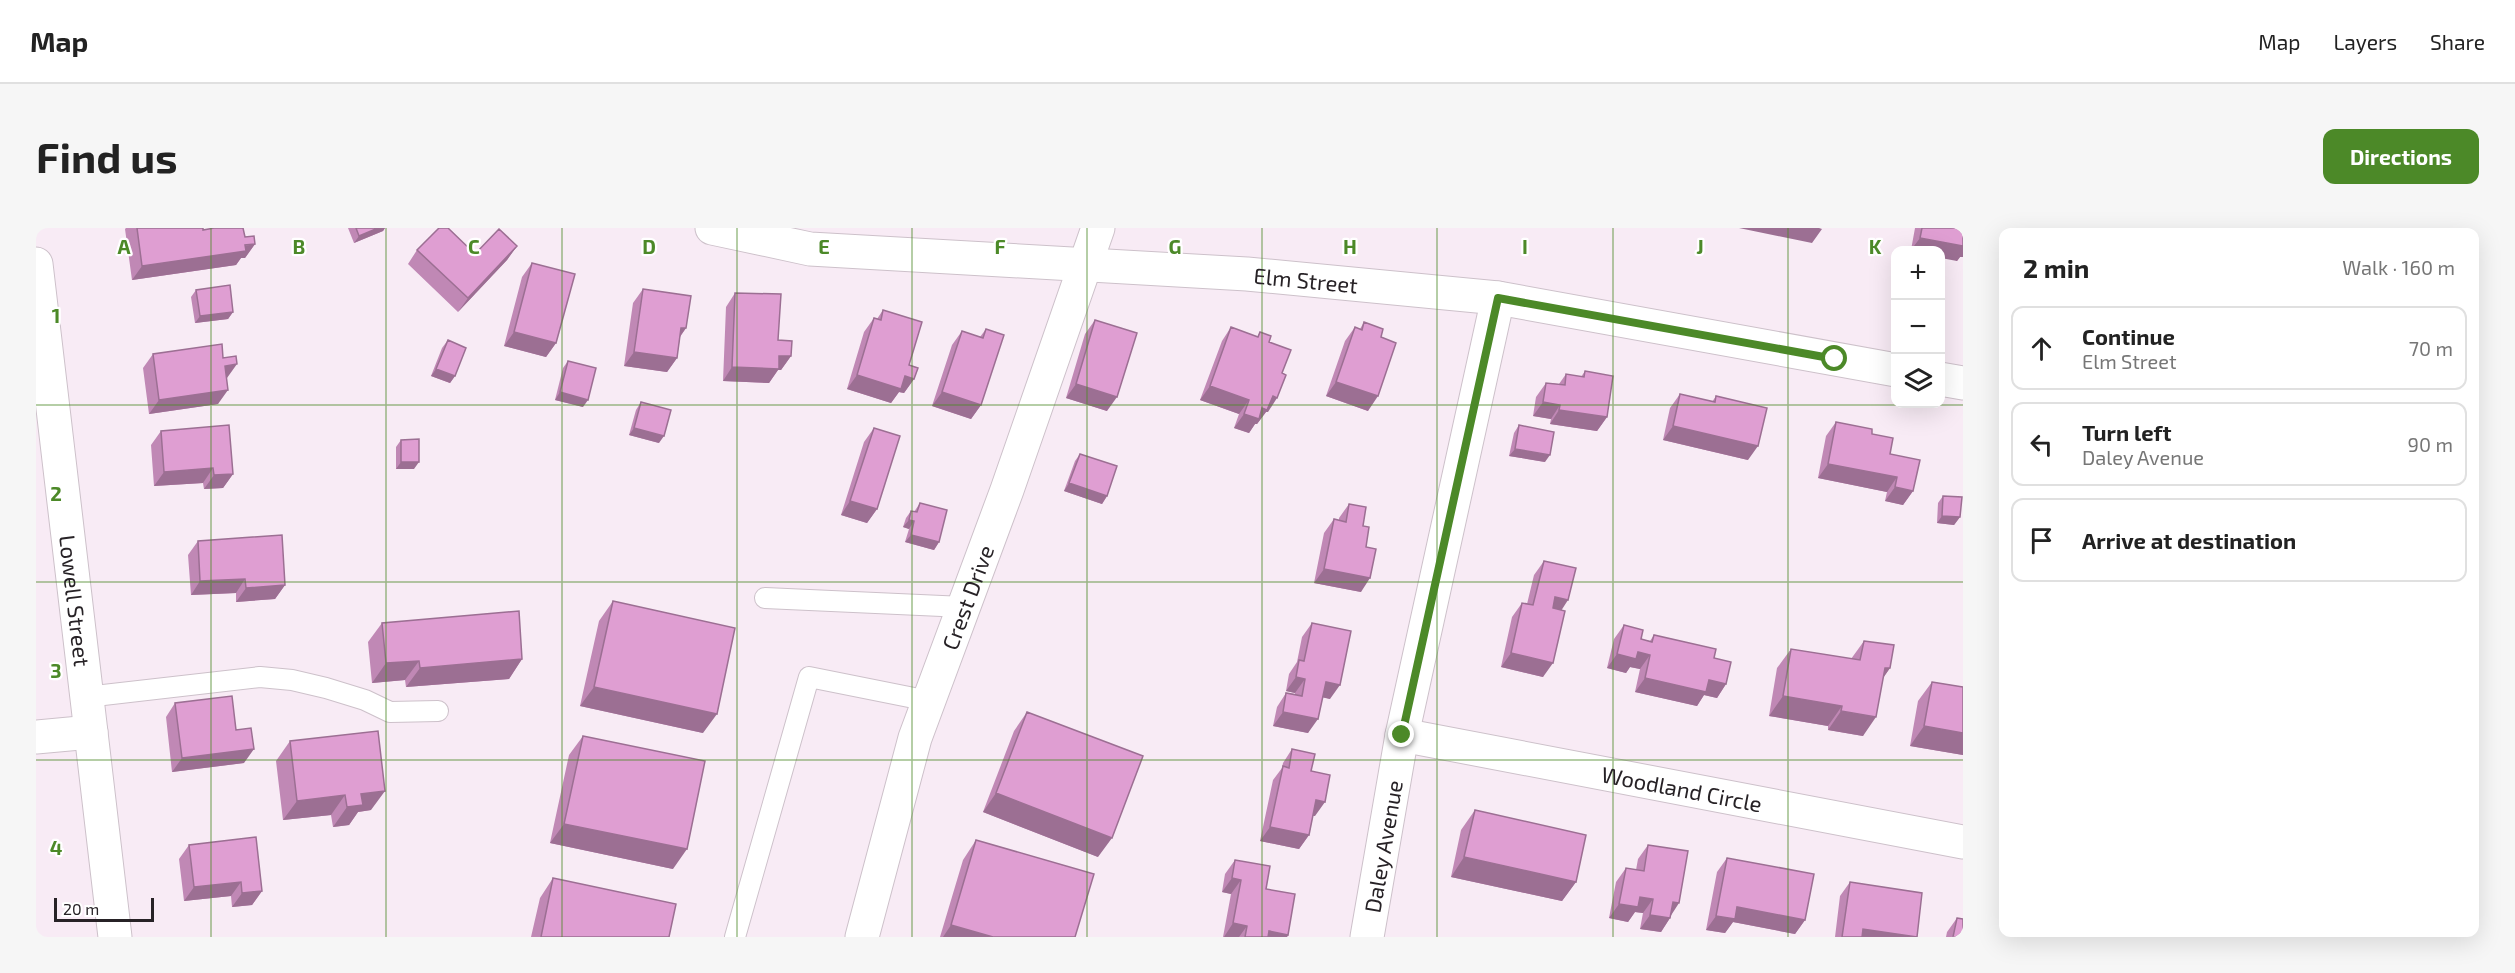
<!DOCTYPE html>
<meta charset="utf-8">
<style>
:root{--surface:#fff;--page:#f6f6f6;--text:#222;--muted:#767676;--line:#e0e0e0;--accent:#4c8928}
body{margin:0;font-family:"Exo 2",sans-serif;background:var(--page);color:var(--text)}
.controls{position:absolute;right:18px;top:18px;display:grid;overflow:hidden;border-radius:12px;box-shadow:0 6px 24px #0002}
.controls button{width:54px;height:54px;display:grid;place-items:center;padding:0;border:0;border-bottom:2px solid var(--line);background:var(--surface);color:var(--text);font:30px sans-serif}
.scale{position:absolute;left:18px;bottom:15px;width:100px;box-sizing:border-box;padding-left:6px;border:3px solid #272226;border-top:0;font-size:16px;line-height:21px;white-space:nowrap;color:#272226;-webkit-text-stroke:4px #fff;paint-order:stroke}
.stop{position:absolute;width:18px;height:18px;margin:-14px;border:4px solid #4c8928;border-radius:50%;background:#fff}
.stop.end{background:#4c8928;border-color:#fff;box-shadow:0 2px 6px #0008}
.list{margin:0;padding:0;list-style:none}
h2{display:flex;justify-content:space-between;align-items:center;height:78px;margin:0;padding:0 24px;font-size:26px}
h2 small{font-size:20px;font-weight:400;color:var(--muted)}
.list li{display:grid;grid-template-columns:39px 1fr auto;gap:18px;align-items:center;box-sizing:border-box;height:84px;margin:0 12px 12px;padding:0 12px;border:2px solid var(--line);border-radius:12px}
.list b{display:block;font-size:22px;white-space:nowrap}
.list p{margin:0;font-size:20px;white-space:nowrap;color:var(--muted)}
.list em{font-size:20px;font-style:normal;color:var(--muted)}
.icon{flex:none;width:33px;height:33px;fill:none;stroke:currentColor;stroke-width:2;stroke-linecap:round;stroke-linejoin:round}
.map{position:relative;flex:none;width:1927px;height:709px;overflow:hidden;border-radius:12px}
header{display:flex;align-items:center;gap:36px;box-sizing:border-box;height:84px;padding:0 30px;background:var(--surface);border-bottom:2px solid var(--line)}
header strong{font-size:28px}
nav{display:flex;gap:33px;margin-inline-start:auto;font-size:21px}
.intro{display:flex;align-items:center;justify-content:space-between;box-sizing:border-box;height:144px;padding:0 36px}
h1{margin:0;font-size:42px}
.button{padding:15px 27px;border-radius:12px;background:var(--accent);color:#fff;font-size:21px;font-weight:700}
main{display:flex;gap:36px;padding:0 36px}
aside{flex:1;background:var(--surface);border-radius:12px;box-shadow:0 6px 24px #0002}
.map>svg:first-child{display:block}
.lines{fill:none;stroke-linecap:round;stroke-linejoin:round}
.service-casing{stroke:#cdc1ca;stroke-width:22}
.minor-casing{stroke:#cdc1ca;stroke-width:35}
.tertiary-casing{stroke:#cdc1ca;stroke-width:35}
.primary-casing{stroke:#cdc1ca;stroke-width:35}
.service{stroke:#fff;stroke-width:20}
.minor{stroke:#fff;stroke-width:33}
.tertiary{stroke:#fff;stroke-width:33}
.primary{stroke:#fff;stroke-width:33}
.wall{fill:#c088b5}
.shaded-wall{fill:#9c6f93}
.building{fill:#df9ed2;stroke:#9c6f93;stroke-width:1.5}
.route{stroke:#4c8928;stroke-width:8}
.grid{fill:none;stroke:#4c8928;stroke-width:1.5;stroke-opacity:0.55}
.labels{text-anchor:middle;dominant-baseline:central;stroke-width:4.5;stroke-linejoin:round;paint-order:stroke}
.street-label{font-size:22px;fill:#272226;stroke:#fff}
.grid-label{font-size:20px;text-anchor:middle;font-weight:bold;fill:#4c8928;stroke:#fff;stroke-width:4.5;stroke-linejoin:round;paint-order:stroke}
</style>
<header>
<strong>Map</strong>
<nav><a>Map</a><a>Layers</a><a>Share</a></nav>
</header>
<div class="intro"><h1>Find us</h1><a class="button">Directions</a></div>
<main>
<div class="map">
<svg width="1927" height="709" viewBox="0 0 1927 709">
<rect width="100%" height="100%" fill="#f8ebf5"/>
<g class="lines">
<defs>
<path id="service" d="M 729,370 L 928,379
M 50,469 L 224,449 L 256,452 L 290,460 L 329,472 L 354,484 L 402,483
M 699,709 L 773,449 L 893,473"/>
<g id="minor">
<path id="s1" d="M 1366,507 L 1927,614"/>
<path d="M 0,509 L 55,504"/>
<path id="s2" d="M 826,709 L 879,510 L 971,262 L 1062,0"/>
<path id="s3" d="M 1331,709 L 1366,507 L 1462,70"/>
</g>
<g id="tertiary">
<path id="s4" d="M 676,0 L 774,21 L 1211,46 L 1462,70 L 1860,142"/>
<path d="M 1904,151 L 1927,155"/>
</g>
<g id="primary">
<path id="s5" d="M 0,36 L 79,709"/>
</g>
</defs>
<use href="#service" class="service-casing"/>
<use href="#minor" class="minor-casing"/>
<use href="#tertiary" class="tertiary-casing"/>
<use href="#primary" class="primary-casing"/>
<use href="#service" class="service"/>
<use href="#minor" class="minor"/>
<use href="#tertiary" class="tertiary"/>
<use href="#primary" class="primary"/>
</g>
<path class="wall" d="M 90,0 L 167,0 L 167,2 L 209,9 L 219,16 L 209,30 L 205,30 L 200,37 L 96,52 L 89,1 Z
M 312,0 L 349,0 L 347,3 L 318,15 Z
M 1879,0 L 1927,0 L 1924,29 L 1921,33 L 1905,22 L 1875,22 Z
M 481,18 L 471,32 L 422,84 L 372,36 L 381,22 L 439,26 Z
M 496,35 L 520,115 L 510,129 L 468,118 L 486,49 Z
M 607,61 L 650,100 L 644,109 L 641,130 L 631,144 L 588,138 L 597,75 Z
M 160,62 L 197,84 L 192,91 L 159,95 L 155,69 Z
M 699,65 L 742,112 L 755,128 L 745,142 L 742,142 L 733,155 L 687,153 L 690,79 Z
M 847,82 L 878,151 L 868,165 L 863,164 L 855,175 L 811,161 L 828,104 L 838,90 L 841,91 Z
M 1059,92 L 1071,183 L 1030,170 L 1049,106 Z
M 1328,94 L 1345,109 L 1332,183 L 1290,168 L 1309,113 L 1319,99 L 1324,101 Z
M 1195,99 L 1221,109 L 1224,104 L 1233,114 L 1232,184 L 1230,184 L 1221,196 L 1219,196 L 1213,205 L 1198,200 L 1203,186 L 1164,172 L 1186,113 Z
M 950,101 L 945,177 L 935,191 L 896,178 L 916,117 L 926,103 L 944,109 Z
M 412,112 L 419,148 L 414,155 L 395,148 L 406,120 Z
M 117,126 L 187,130 L 191,150 L 182,176 L 113,186 L 107,140 Z
M 532,133 L 547,179 L 519,172 L 527,140 Z
M 1549,143 L 1571,189 L 1561,203 L 1514,196 L 1515,191 L 1497,188 L 1500,169 L 1510,155 L 1523,156 L 1530,146 L 1545,149 Z
M 1644,166 L 1676,174 L 1680,168 L 1712,232 L 1627,212 L 1634,180 Z
M 605,174 L 623,215 L 593,207 L 600,182 Z
M 1800,194 L 1836,206 L 1854,226 L 1877,263 L 1867,277 L 1849,273 L 1851,264 L 1782,250 L 1790,208 Z
M 1483,197 L 1509,234 L 1473,228 L 1478,205 Z
M 838,200 L 841,281 L 831,295 L 805,287 L 828,214 Z
M 125,203 L 197,246 L 187,260 L 168,261 L 167,255 L 118,258 L 115,217 Z
M 365,212 L 378,241 L 360,241 L 360,219 Z
M 1044,226 L 1071,268 L 1066,276 L 1028,263 L 1039,233 Z
M 1907,268 L 1924,289 L 1918,297 L 1901,295 L 1902,275 Z
M 884,275 L 903,314 L 898,322 L 869,314 L 873,301 L 867,299 L 870,290 L 875,283 L 878,284 Z
M 1313,276 L 1327,298 L 1330,319 L 1325,364 L 1278,355 L 1288,305 L 1298,291 L 1303,292 L 1303,290 Z
M 162,313 L 249,357 L 239,371 L 200,374 L 200,365 L 155,367 L 152,327 Z
M 1508,333 L 1525,382 L 1507,449 L 1465,439 L 1476,389 L 1486,375 L 1491,376 L 1498,347 Z
M 577,373 L 667,505 L 544,478 L 563,393 Z
M 346,395 L 486,431 L 473,451 L 370,459 L 369,452 L 336,455 L 332,414 Z
M 1276,395 L 1294,471 L 1287,469 L 1272,505 L 1237,498 L 1241,479 L 1250,465 L 1259,466 L 1259,465 L 1250,463 L 1253,446 L 1261,434 L 1266,409 Z
M 1588,397 L 1605,411 L 1614,413 L 1618,407 L 1678,430 L 1690,456 L 1681,470 L 1668,467 L 1661,478 L 1599,464 L 1604,441 L 1594,439 L 1590,445 L 1571,440 L 1578,411 Z
M 1828,413 L 1854,440 L 1847,450 L 1827,508 L 1792,502 L 1792,498 L 1733,488 L 1741,440 L 1755,421 L 1815,431 Z
M 1896,454 L 1927,459 L 1927,527 L 1874,518 L 1882,473 Z
M 139,475 L 200,502 L 208,535 L 136,544 L 130,489 Z
M 991,484 L 1062,629 L 947,584 L 978,503 Z
M 547,508 L 637,641 L 514,615 L 533,527 Z
M 254,513 L 335,582 L 322,584 L 313,597 L 297,599 L 295,587 L 247,592 L 240,533 Z
M 1256,521 L 1275,543 L 1279,588 L 1277,588 L 1273,607 L 1263,621 L 1224,613 L 1237,552 L 1246,540 L 1247,535 Z
M 1439,582 L 1540,654 L 1526,673 L 1415,649 L 1425,602 Z
M 940,612 L 1039,709 L 904,709 L 927,632 Z
M 153,617 L 226,663 L 216,677 L 196,679 L 195,668 L 148,673 L 143,631 Z
M 1612,617 L 1635,687 L 1634,690 L 1625,704 L 1604,701 L 1607,685 L 1599,684 L 1592,694 L 1573,690 L 1580,654 L 1590,640 L 1600,642 L 1602,631 Z
M 1691,630 L 1769,692 L 1759,706 L 1697,694 L 1689,705 L 1670,702 L 1681,644 Z
M 1199,632 L 1230,661 L 1252,707 L 1251,709 L 1187,709 L 1195,666 L 1186,664 L 1189,646 Z
M 517,650 L 633,709 L 495,709 L 504,670 Z
M 1814,654 L 1886,665 L 1880,709 L 1799,709 L 1804,668 Z
M 1921,690 L 1927,709 L 1910,709 L 1911,704 Z"/>
<path class="shaded-wall" d="M 342,0 L 349,0 L 347,3 L 318,15 L 323,8 Z
M 1703,0 L 1783,0 L 1786,1 L 1776,15 Z
M 1884,10 L 1927,18 L 1927,29 L 1924,29 L 1921,33 L 1905,30 L 1905,22 L 1875,22 Z
M 219,16 L 209,30 L 205,30 L 200,37 L 96,52 L 106,38 Z
M 481,18 L 471,32 L 422,84 L 432,70 Z
M 197,84 L 192,91 L 159,95 L 164,88 Z
M 645,100 L 650,100 L 640,114 Z
M 478,104 L 520,115 L 510,129 L 468,118 Z
M 598,124 L 641,130 L 631,144 L 588,138 Z
M 743,128 L 755,128 L 745,142 L 742,142 L 733,155 L 687,153 L 696,139 Z
M 201,136 L 191,150 L 179,152 L 189,138 Z
M 400,141 L 419,148 L 414,155 L 395,148 Z
M 821,147 L 869,148 L 878,151 L 868,165 L 863,164 L 855,175 L 811,161 Z
M 1300,154 L 1342,168 L 1332,183 L 1290,168 Z
M 1040,156 L 1081,169 L 1071,183 L 1030,170 Z
M 1174,158 L 1213,172 L 1203,186 L 1164,172 Z
M 192,162 L 182,176 L 113,186 L 123,172 Z
M 524,164 L 552,172 L 547,179 L 519,172 Z
M 906,164 L 945,177 L 935,191 L 896,178 Z
M 1237,168 L 1241,170 L 1232,184 L 1230,184 L 1221,196 L 1219,196 L 1213,205 L 1198,200 L 1208,186 L 1226,180 Z
M 1507,174 L 1524,177 L 1515,191 L 1497,188 Z
M 1523,182 L 1571,189 L 1561,203 L 1514,196 Z
M 1637,198 L 1722,218 L 1712,232 L 1627,212 Z
M 598,200 L 628,208 L 623,215 L 593,207 Z
M 1479,221 L 1514,227 L 1509,234 L 1473,228 Z
M 365,234 L 383,234 L 378,241 L 360,241 Z
M 1792,236 L 1861,249 L 1851,264 L 1782,250 Z
M 177,240 L 167,255 L 118,258 L 128,244 Z
M 197,246 L 187,260 L 168,261 L 178,247 Z
M 1033,255 L 1071,268 L 1066,276 L 1028,263 Z
M 1859,259 L 1877,263 L 1867,277 L 1849,273 Z
M 814,273 L 841,281 L 831,295 L 805,287 Z
M 1906,288 L 1924,289 L 1918,297 L 1901,295 Z
M 873,292 L 878,293 L 873,301 L 867,299 Z
M 875,307 L 903,314 L 898,322 L 869,314 Z
M 1288,341 L 1334,350 L 1325,364 L 1278,355 Z
M 209,351 L 200,365 L 155,367 L 164,353 Z
M 249,357 L 239,371 L 200,374 L 210,360 Z
M 1519,369 L 1532,372 L 1523,386 L 1509,383 Z
M 1602,424 L 1614,427 L 1604,441 L 1594,439 L 1590,445 L 1571,440 L 1581,426 Z
M 1475,425 L 1517,435 L 1507,449 L 1465,439 Z
M 486,431 L 473,451 L 370,459 L 384,440 Z
M 383,433 L 369,452 L 336,455 L 350,435 Z
M 1849,440 L 1854,440 L 1840,460 Z
M 1260,449 L 1269,451 L 1259,465 L 1250,463 Z
M 1609,450 L 1673,452 L 1690,456 L 1681,470 L 1668,467 L 1661,478 L 1599,464 Z
M 1290,454 L 1304,457 L 1294,471 L 1280,468 Z
M 558,459 L 681,486 L 667,505 L 544,478 Z
M 1747,468 L 1806,478 L 1792,498 L 1733,488 Z
M 1805,483 L 1840,489 L 1827,508 L 1792,502 Z
M 1247,484 L 1282,491 L 1272,505 L 1237,498 Z
M 1888,498 L 1927,505 L 1927,527 L 1874,518 Z
M 218,521 L 208,535 L 136,544 L 146,530 Z
M 349,563 L 335,582 L 322,584 L 313,597 L 297,599 L 311,579 L 325,566 Z
M 960,565 L 1076,610 L 1062,629 L 947,584 Z
M 309,567 L 295,587 L 247,592 L 261,573 Z
M 1280,572 L 1289,574 L 1279,588 L 1270,586 Z
M 528,596 L 651,621 L 637,641 L 514,615 Z
M 1234,599 L 1273,607 L 1263,621 L 1224,613 Z
M 1428,629 L 1540,654 L 1526,673 L 1415,649 Z
M 1196,650 L 1205,652 L 1195,666 L 1186,664 Z
M 205,654 L 195,668 L 148,673 L 158,659 Z
M 226,663 L 216,677 L 196,679 L 206,665 Z
M 1604,669 L 1617,671 L 1607,685 L 1599,684 L 1592,694 L 1573,690 L 1583,676 Z
M 1637,674 L 1643,675 L 1634,689 Z
M 1701,679 L 1769,692 L 1759,706 L 1697,694 L 1689,705 L 1670,702 L 1680,688 Z
M 1614,687 L 1634,690 L 1625,704 L 1604,701 Z
M 1197,695 L 1211,698 L 1203,709 L 1188,709 Z
M 915,697 L 957,709 L 907,709 Z
M 1827,701 L 1881,709 L 1821,709 Z
M 1233,703 L 1252,707 L 1251,709 L 1229,709 Z"/>
<path class="building" d="M 101,0 L 167,0 L 167,2 L 178,0 L 207,0 L 209,9 L 218,8 L 219,16 L 209,17 L 210,23 L 106,38 Z
M 320,0 L 342,0 L 323,8 Z
M 403,0 L 412,0 L 439,26 L 463,1 L 481,18 L 432,70 L 381,22 Z
M 1886,0 L 1927,0 L 1927,18 L 1884,10 Z
M 496,35 L 539,46 L 520,115 L 478,104 Z
M 194,57 L 197,84 L 164,88 L 160,62 Z
M 607,61 L 655,68 L 650,100 L 645,100 L 641,130 L 598,124 Z
M 699,65 L 745,66 L 742,112 L 756,113 L 755,128 L 743,128 L 743,141 L 696,139 Z
M 847,82 L 886,94 L 873,137 L 882,140 L 878,151 L 869,148 L 865,161 L 821,147 L 838,90 L 845,92 Z
M 1059,92 L 1101,105 L 1081,169 L 1040,156 Z
M 1328,94 L 1347,101 L 1345,109 L 1360,115 L 1342,168 L 1300,154 L 1319,99 L 1326,102 Z
M 1195,99 L 1222,109 L 1224,104 L 1235,108 L 1233,114 L 1255,122 L 1246,145 L 1250,147 L 1241,170 L 1237,168 L 1231,182 L 1226,180 L 1223,191 L 1208,186 L 1213,172 L 1174,158 Z
M 950,101 L 968,107 L 945,177 L 906,164 L 926,103 L 947,110 Z
M 412,112 L 430,120 L 419,148 L 400,141 Z
M 186,116 L 187,130 L 200,128 L 201,136 L 189,138 L 192,162 L 123,172 L 117,126 Z
M 532,133 L 560,140 L 552,172 L 524,164 Z
M 1549,143 L 1577,148 L 1571,189 L 1523,182 L 1524,177 L 1507,174 L 1510,155 L 1529,157 L 1530,146 L 1548,149 Z
M 1644,166 L 1679,174 L 1680,168 L 1731,180 L 1722,218 L 1637,198 Z
M 605,174 L 635,182 L 628,208 L 598,200 Z
M 1800,194 L 1836,201 L 1836,206 L 1857,210 L 1854,226 L 1884,232 L 1877,263 L 1859,259 L 1861,249 L 1792,236 Z
M 193,197 L 197,246 L 178,247 L 177,240 L 128,244 L 125,203 Z
M 1483,197 L 1518,204 L 1514,227 L 1479,221 Z
M 838,200 L 864,208 L 841,281 L 814,273 Z
M 383,211 L 383,234 L 365,234 L 365,212 Z
M 1044,226 L 1081,238 L 1071,268 L 1033,255 Z
M 1907,268 L 1926,269 L 1924,289 L 1906,288 Z
M 884,275 L 911,282 L 903,314 L 875,307 L 878,293 L 873,292 L 875,283 L 881,284 Z
M 1313,276 L 1330,279 L 1327,298 L 1333,299 L 1330,319 L 1340,321 L 1334,350 L 1288,341 L 1298,291 L 1310,294 Z
M 246,307 L 249,357 L 210,360 L 209,351 L 164,353 L 162,313 Z
M 1508,333 L 1540,340 L 1532,372 L 1519,369 L 1517,380 L 1529,383 L 1517,435 L 1475,425 L 1486,375 L 1497,377 Z
M 577,373 L 699,400 L 681,486 L 558,459 Z
M 483,383 L 486,431 L 384,440 L 383,433 L 350,435 L 346,395 Z
M 1276,395 L 1315,403 L 1304,457 L 1290,454 L 1282,491 L 1247,484 L 1250,465 L 1266,468 L 1269,451 L 1260,449 L 1263,432 L 1268,433 Z
M 1588,397 L 1607,402 L 1605,411 L 1616,414 L 1618,407 L 1680,421 L 1678,430 L 1695,434 L 1690,456 L 1673,452 L 1670,464 L 1609,450 L 1614,427 L 1602,424 L 1600,431 L 1581,426 Z
M 1828,413 L 1858,417 L 1854,440 L 1849,440 L 1840,489 L 1805,483 L 1806,478 L 1747,468 L 1755,421 L 1824,432 Z
M 1896,454 L 1927,459 L 1927,505 L 1888,498 Z
M 196,468 L 200,502 L 215,500 L 218,521 L 146,530 L 139,475 Z
M 991,484 L 1107,528 L 1076,610 L 960,565 Z
M 342,503 L 349,563 L 325,566 L 327,577 L 311,579 L 309,567 L 261,573 L 254,513 Z
M 547,508 L 669,533 L 651,621 L 528,596 Z
M 1256,521 L 1279,526 L 1275,543 L 1294,547 L 1289,574 L 1280,572 L 1273,607 L 1234,599 L 1247,538 L 1253,540 Z
M 1439,582 L 1550,607 L 1540,654 L 1428,629 Z
M 220,609 L 226,663 L 206,665 L 205,654 L 158,659 L 153,617 Z
M 940,612 L 1058,646 L 1039,709 L 957,709 L 915,697 Z
M 1612,617 L 1652,623 L 1643,675 L 1637,674 L 1634,690 L 1614,687 L 1617,671 L 1604,669 L 1602,679 L 1583,676 L 1590,640 L 1608,643 Z
M 1691,630 L 1778,646 L 1769,692 L 1701,679 L 1699,691 L 1680,688 Z
M 1199,632 L 1234,638 L 1230,661 L 1259,666 L 1252,707 L 1233,703 L 1232,709 L 1209,709 L 1211,698 L 1197,695 L 1205,652 L 1196,650 Z
M 517,650 L 640,676 L 633,709 L 505,709 Z
M 1814,654 L 1886,665 L 1881,709 L 1827,701 L 1826,709 L 1806,709 Z
M 1921,690 L 1927,691 L 1927,709 L 1917,709 Z"/>
<g class="lines">
<path class="route" d="M 1366,507 L 1462,70 L 1799,131"/>
</g>
<path class="grid" d="M 175,0 L 175,709M 350,0 L 350,709M 526,0 L 526,709M 701,0 L 701,709M 876,0 L 876,709M 1051,0 L 1051,709M 1226,0 L 1226,709M 1401,0 L 1401,709M 1577,0 L 1577,709M 1752,0 L 1752,709M 0,177 L 1927,177M 0,354 L 1927,354M 0,532 L 1927,532"/>
<g class="labels">
<g class="street-label">
<text stroke="none"><textPath href="#s4" startOffset="597">Elm Street</textPath></text>
<text stroke="none"><textPath href="#s2" startOffset="356">Crest Drive</textPath></text>
<text stroke="none"><textPath href="#s5" startOffset="339">Lowell Street</textPath></text>
<text stroke="none"><textPath href="#s1" startOffset="285">Woodland Circle</textPath></text>
<text stroke="none"><textPath href="#s3" startOffset="92">Daley Avenue</textPath></text>
</g>
</g>
<g class="grid-label">
<text x="88" y="26">A</text>
<text x="263" y="26">B</text>
<text x="438" y="26">C</text>
<text x="613" y="26">D</text>
<text x="788" y="26">E</text>
<text x="964" y="26">F</text>
<text x="1139" y="26">G</text>
<text x="1314" y="26">H</text>
<text x="1489" y="26">I</text>
<text x="1664" y="26">J</text>
<text x="1839" y="26">K</text>
<text x="20" y="95">1</text>
<text x="20" y="273">2</text>
<text x="20" y="450">3</text>
<text x="20" y="627">4</text>
</g>
</svg>
<div class="controls">
<button>+</button>
<button>−</button>
<button><svg class="icon" aria-label="layers" viewBox="0 0 24 24"><path d="M12 4l9 5-9 5-9-5zM3 14l9 5 9-5"/></svg></button>
</div>
<div class="scale">20 m</div>
<div class="stop" style="left:1799px;top:131px"></div>
<div class="stop end" style="left:1366px;top:507px"></div>
</div>
<aside>
<h2>2 min<small>Walk · 160 m</small></h2>
<ul class="list">
<li><svg class="icon" aria-label="ahead" viewBox="0 0 24 24"><path d="M12 20V5M6 11l6-6 6 6"/></svg><div><b>Continue</b><p>Elm Street</p></div><em>70 m</em></li>
<li><svg class="icon" aria-label="left" viewBox="0 0 24 24"><path d="M17 20v-9H6M10 6l-5 5 5 5"/></svg><div><b>Turn left</b><p>Daley Avenue</p></div><em>90 m</em></li>
<li><svg class="icon" aria-label="arrive" viewBox="0 0 24 24"><path d="M6 21V4h12l-3 4 3 4H6"/></svg><div><b>Arrive at destination</b></div></li>
</ul>
</aside>
</main>
